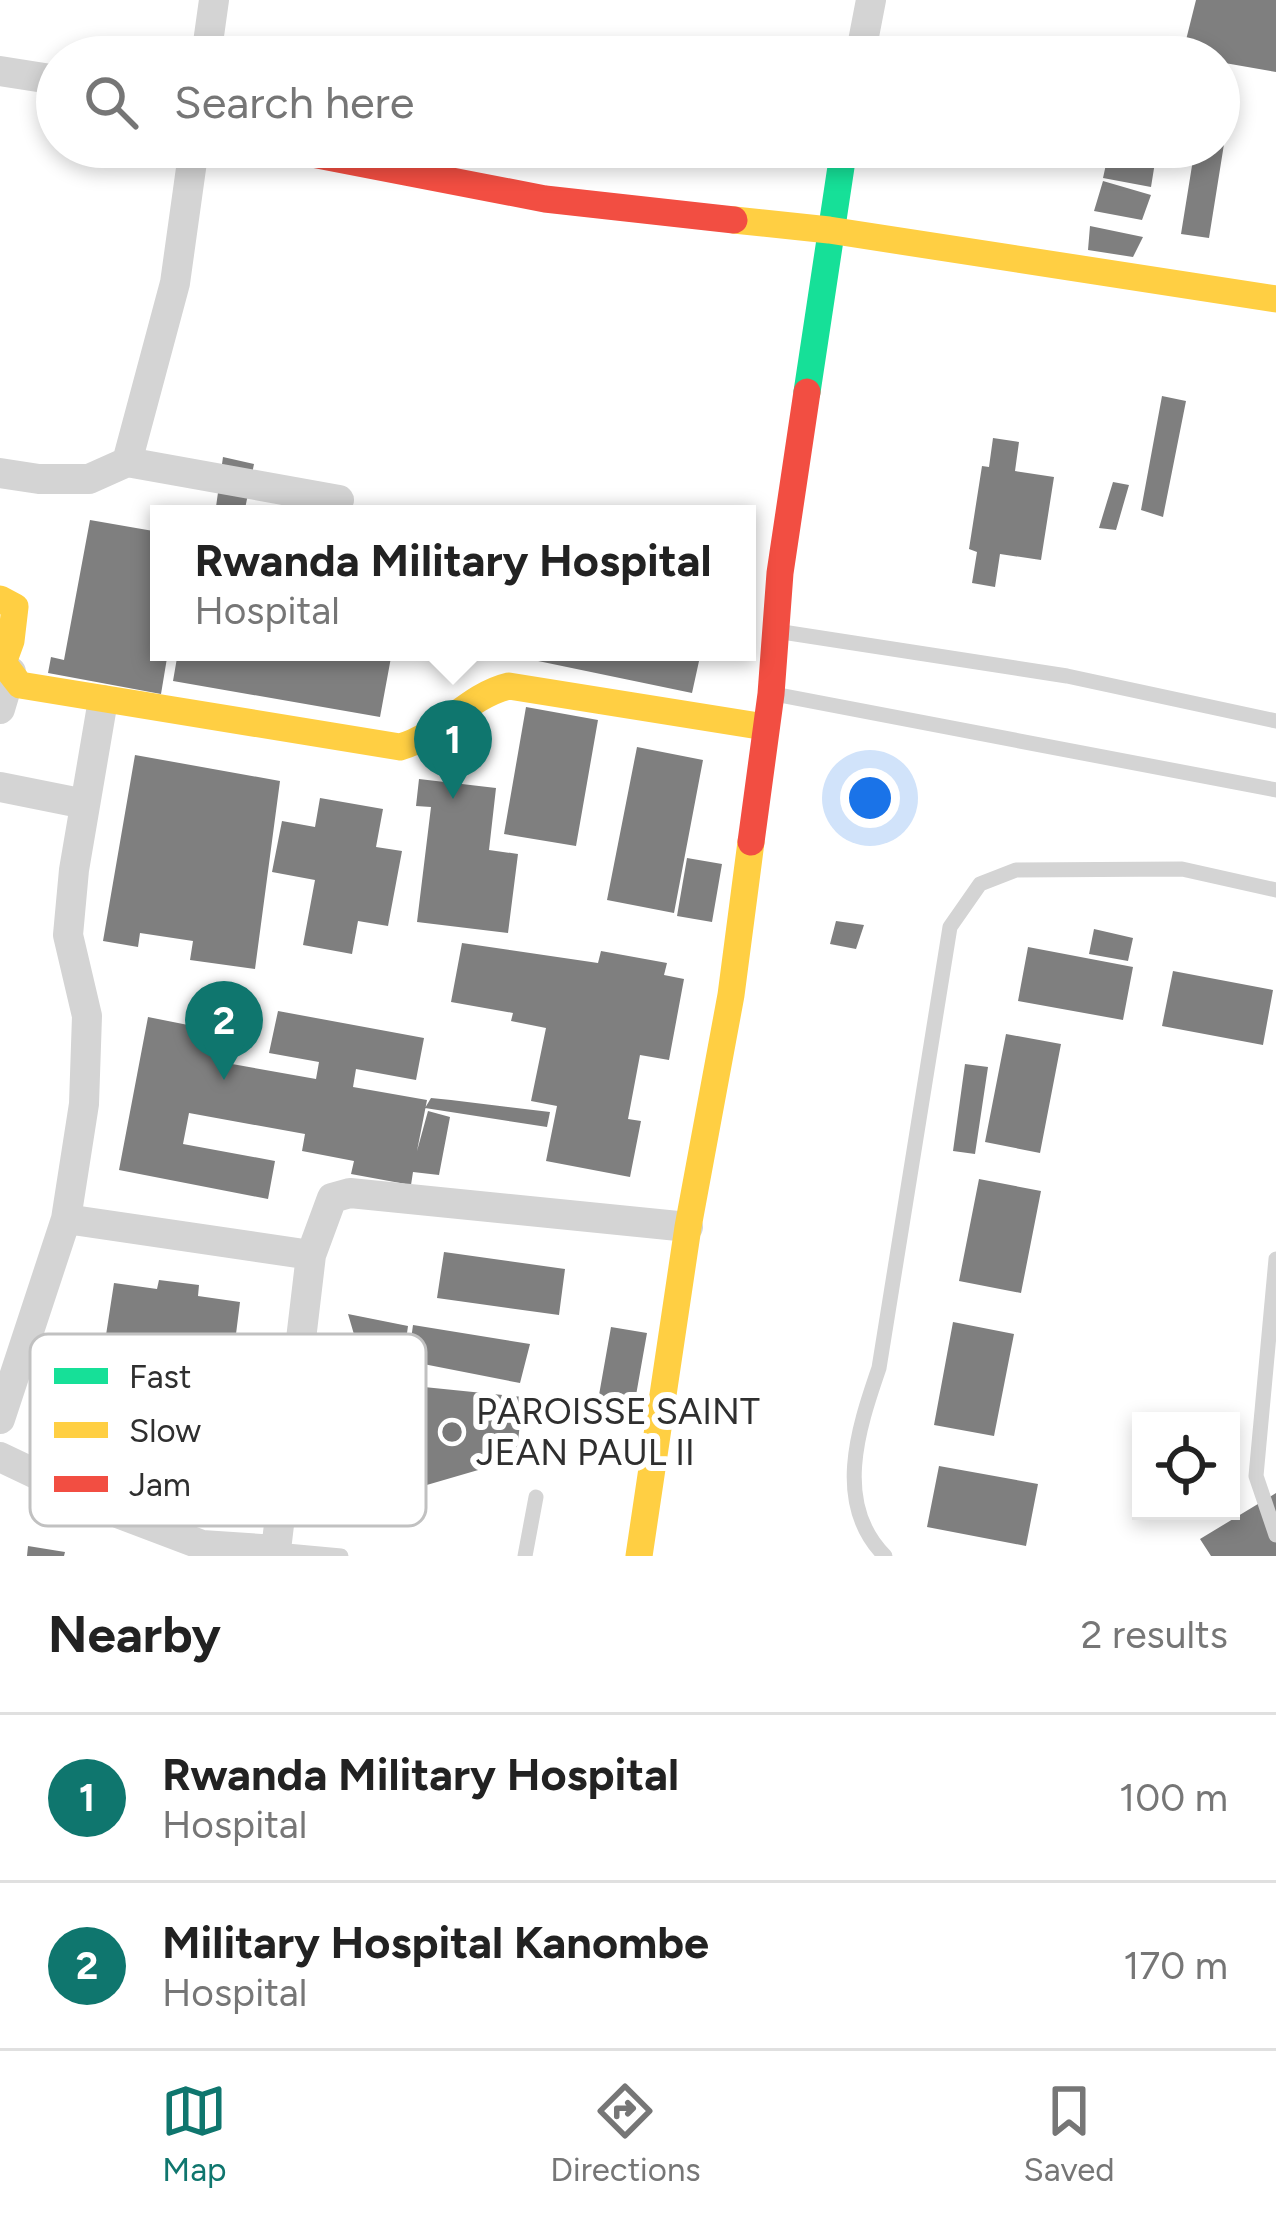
<!DOCTYPE html>
<style>
:root{--surface:#fff;--page:#f2f2f2;--text:#222;--muted:#767676;--line:#e0e0e0;--accent:#0f766e}
body{margin:0;font-family:Figtree,sans-serif;background:var(--page);color:var(--text)}
.controls{position:absolute;right:36px;bottom:36px;display:grid;overflow:hidden;border-radius:0px;box-shadow:0 6px 18px #0003}
.controls button{width:108px;height:108px;display:grid;place-items:center;padding:0;border:0;border-bottom:3px solid var(--line);background:var(--surface);color:var(--text);font:60px sans-serif}
.you{position:absolute;left:870px;top:798px;width:42px;height:42px;margin:-30px;border:9px solid #fff;border-radius:50%;background:#1a73e8;box-shadow:0 0 0 18px #1a73e833}
.badge{display:grid;place-items:center;width:78px;height:78px;border-radius:50%;background:var(--accent);color:#fff;font-size:39px;font-weight:700}
.pin{position:absolute;translate:-50% -99px;filter:drop-shadow(0 3px 6px #0008)}
.pin::after{content:'';position:absolute;top:63px;width:42px;height:36px;background:inherit;clip-path:polygon(0 0,100% 0,50% 100%)}
.popup{position:absolute;left:150px;top:505px;width:606px;height:156px;box-sizing:border-box;display:grid;place-content:center;border-radius:0px;background:var(--surface);filter:drop-shadow(0 3px 9px #0005);font-size:39px;white-space:nowrap;color:var(--muted)}
.popup b{font-size:45px;color:var(--text)}
.popup::after{content:'';position:absolute;left:50%;top:100%;margin-left:-24px;border:24px solid transparent;border-top-color:var(--surface)}
.list{margin:0;padding:0;list-style:none}
h2{display:flex;justify-content:space-between;align-items:center;height:156px;margin:0;padding:0 48px;font-size:51px}
h2 small{font-size:39px;font-weight:400;color:var(--muted)}
.list li{display:grid;grid-template-columns:78px 1fr auto;gap:36px;align-items:center;box-sizing:border-box;height:168px;padding:0 48px;border-top:3px solid var(--line)}
.list b{display:block;font-size:45px;white-space:nowrap}
.list p{margin:0;font-size:39px;white-space:nowrap;color:var(--muted)}
.list em{font-size:39px;font-style:normal;color:var(--muted)}
.icon{flex:none;width:66px;height:66px;fill:none;stroke:currentColor;stroke-width:2;stroke-linecap:round;stroke-linejoin:round}
.map{position:relative;flex:none;width:1276px;height:1556px;overflow:hidden}
.search{position:absolute;background:var(--surface);box-shadow:0 6px 18px #0003;left:36px;right:36px;top:36px;height:132px;display:flex;align-items:center;gap:30px;box-sizing:border-box;padding:0 42px;border-radius:66px;color:var(--muted);font-size:45px}
.sheet{height:492px;background:var(--surface)}
nav{display:flex;justify-content:space-around;align-items:center;box-sizing:border-box;height:168px;border-top:3px solid var(--line);background:var(--surface);font-size:33px;color:var(--muted)}
nav a{display:grid;justify-items:center;gap:6px}
nav .on{color:var(--accent)}
.map>svg:first-child{display:block}
.building{fill:#7f7f7f}
.lines{fill:none;stroke-linecap:round;stroke-linejoin:round}
.lane{stroke:#d4d4d4;stroke-width:15}
.street{stroke:#d4d4d4;stroke-width:30}
.fast{stroke:#16e098;stroke-width:27}
.slow{stroke:#ffcf43;stroke-width:27}
.jam{stroke:#f24e42;stroke-width:27}
.poi-dot{fill:#787878;stroke:#fff;stroke-width:4.5}
.labels{text-anchor:middle;dominant-baseline:central;stroke-width:12;stroke-linejoin:round;paint-order:stroke}
.poi-label{font-size:36px;fill:#2f2f2f;stroke:#fff;text-anchor:start}
.key{fill:#fff;stroke:#c1c1c1;stroke-width:3}
.key-label{font-size:33px;fill:#2f2f2f}
</style>
<div class="map">
<svg width="1276" height="1556" viewBox="0 0 1276 1556">
<rect width="100%" height="100%" fill="#fff"/>
<path class="building" d="M 1196,0 L 1276,0 L 1276,72 L 1219,62 L 1219,57 L 1182,56 Z
M 1219,92 L 1232,94 L 1209,238 L 1181,234 L 1195,147 L 1219,147 Z
M 1137,152 L 1156,156 L 1151,187 L 1103,178 L 1108,155 L 1136,162 Z
M 1103,181 L 1151,195 L 1142,220 L 1094,211 Z
M 1090,226 L 1143,237 L 1133,257 L 1088,250 Z
M 1162,396 L 1186,401 L 1163,517 L 1141,510 Z
M 993,438 L 1019,442 L 1015,471 L 1054,477 L 1041,560 L 1000,554 L 995,587 L 972,583 L 977,552 L 969,549 L 982,466 L 989,467 Z
M 223,457 L 254,464 L 244,514 L 215,514 Z
M 1113,482 L 1129,485 L 1116,530 L 1099,528 Z
M 90,520 L 159,532 L 159,652 L 168,652 L 161,694 L 48,673 L 51,657 L 64,660 Z
M 178,652 L 392,652 L 380,717 L 173,681 Z
M 495,652 L 701,652 L 692,693 Z
M 526,707 L 598,720 L 576,846 L 504,834 Z
M 637,747 L 703,760 L 674,913 L 607,900 Z
M 135,755 L 280,781 L 255,969 L 190,960 L 193,941 L 140,933 L 138,947 L 103,941 Z
M 419,779 L 496,788 L 489,850 L 518,854 L 508,933 L 417,922 L 431,807 L 416,806 Z
M 320,798 L 383,809 L 376,847 L 402,851 L 388,926 L 358,921 L 352,954 L 303,945 L 315,880 L 272,872 L 282,821 L 315,827 Z
M 687,858 L 722,864 L 712,922 L 677,916 Z
M 836,921 L 864,925 L 856,949 L 830,944 Z
M 1094,929 L 1133,938 L 1128,961 L 1089,954 Z
M 462,943 L 598,963 L 601,951 L 667,963 L 664,975 L 684,979 L 669,1060 L 640,1055 L 628,1119 L 641,1121 L 630,1177 L 546,1161 L 557,1106 L 531,1101 L 546,1028 L 511,1021 L 513,1013 L 451,1002 Z
M 1028,947 L 1133,967 L 1123,1020 L 1018,1001 Z
M 1173,971 L 1273,990 L 1263,1045 L 1162,1026 Z
M 278,1011 L 424,1038 L 416,1080 L 356,1069 L 353,1087 L 427,1100 L 417,1151 L 428,1111 L 450,1117 L 439,1175 L 413,1172 L 411,1185 L 351,1174 L 354,1161 L 302,1151 L 305,1134 L 189,1113 L 183,1144 L 275,1161 L 268,1199 L 119,1170 L 148,1017 L 238,1035 L 232,1064 L 316,1079 L 319,1062 L 269,1053 Z
M 1006,1034 L 1061,1044 L 1040,1153 L 985,1142 Z
M 965,1064 L 988,1067 L 975,1154 L 953,1151 Z
M 431,1098 L 451,1100 L 550,1112 L 547,1127 L 425,1108 Z
M 979,1179 L 1041,1191 L 1021,1293 L 959,1281 Z
M 444,1252 L 565,1269 L 559,1315 L 437,1298 Z
M 159,1280 L 199,1285 L 198,1296 L 240,1302 L 227,1406 L 184,1402 L 190,1363 L 104,1348 L 114,1283 L 157,1289 Z
M 348,1314 L 408,1326 L 390,1457 Z
M 953,1322 L 1014,1334 L 994,1436 L 934,1425 Z
M 413,1325 L 530,1344 L 520,1383 L 408,1361 Z
M 611,1327 L 647,1333 L 632,1418 L 596,1412 Z
M 101,1369 L 147,1376 L 140,1416 L 192,1424 L 187,1450 L 82,1434 L 85,1417 L 93,1418 Z
M 424,1387 L 523,1397 L 516,1459 L 413,1489 Z
M 222,1461 L 258,1465 L 253,1507 L 218,1503 Z
M 939,1466 L 1038,1484 L 1026,1546 L 927,1527 Z
M 179,1474 L 205,1478 L 202,1502 L 175,1499 Z
M 147,1476 L 176,1480 L 171,1501 L 143,1495 Z
M 1276,1493 L 1276,1556 L 1211,1556 L 1200,1539 Z
M 28,1546 L 65,1552 L 64,1556 L 27,1556 Z"/>
<g class="lines">
<path class="lane" d="M 776,631 L 1067,676 L 1276,721
M 774,694 L 1276,790
M 1276,1259 L 1256,1476 L 1276,1535
M 276,1550 L 341,1556
M 525,1556 L 536,1497
M 885,1556 C 833,1504 858,1429 879,1368 L 950,927 L 980,884 L 1016,870 L 1182,869 L 1276,890"/>
<path class="street" d="M 206,57 L 214,0
M 860,57 L 871,0
M 0,71 L 57,80
M 127,462 L 175,283 L 194,147
M 0,473 L 39,479 L 89,479 L 127,462 L 339,500
M 0,709 L 11,672
M 0,787 L 85,804
M 66,1219 L 311,1255 L 276,1550
M 311,1255 L 332,1198 L 350,1193 L 688,1227
M 0,1419 L 66,1219 L 84,1104 L 87,1016 L 68,935 L 74,870 L 103,700
M 0,1457 L 120,1514 L 202,1545 L 276,1550 L 275,1556"/>
<path class="fast" d="M 807,392 L 844,147"/>
<path class="slow" d="M 734,220 L 829,230 L 1276,299
M 0,599 L 15,607 L 11,641 L 3,663 L 20,685 L 400,747 C 442,735 467,696 509,686 L 765,727
M 639,1556 L 688,1227 L 731,995 L 751,842"/>
<path class="jam" d="M 276,147 L 545,199 L 734,220
M 751,842 L 771,694 L 780,573 L 807,392"/>
</g>
<circle class="poi-dot" cx="452" cy="1432" r="12"/>
<g class="labels">
<g class="poi-label">
<text x="476" y="1411">PAROISSE SAINT<tspan x="476" dy="41">JEAN PAUL II</tspan></text>
</g>
</g>
<rect x="30" y="1334" width="396" height="192" rx="18" class="key"/>
<rect x="54" y="1368" width="54" height="16" fill="#16e098"/>
<rect x="54" y="1422" width="54" height="16" fill="#ffcf43"/>
<rect x="54" y="1476" width="54" height="16" fill="#f24e42"/>
<g class="key-label">
<text x="129" y="1388">Fast</text>
<text x="129" y="1442">Slow</text>
<text x="129" y="1496">Jam</text>
</g>
</svg>
<div class="controls">
<button><svg class="icon" aria-label="locate" viewBox="0 0 24 24"><circle cx="12" cy="12" r="6"/><path d="M12 2v4M12 18v4M2 12h4M18 12h4"/></svg></button>
</div>
<div class="you"></div>
<div class="pin badge" style="left:453px;top:799px">1</div>
<div class="popup"><b>Rwanda Military Hospital</b>Hospital</div>
<div class="pin badge" style="left:224px;top:1080px">2</div>
<div class="search"><svg class="icon" aria-label="search" viewBox="0 0 24 24"><circle cx="10" cy="10" r="6"/><path d="M15 15l6 6"/></svg>Search here</div>
</div>
<section class="sheet">
<h2>Nearby<small>2 results</small></h2>
<ul class="list">
<li><span class="badge">1</span><div><b>Rwanda Military Hospital</b><p>Hospital</p></div><em>100 m</em></li>
<li><span class="badge">2</span><div><b>Military Hospital Kanombe</b><p>Hospital</p></div><em>170 m</em></li>
</ul>
</section>
<nav>
<a class="on"><svg class="icon" aria-label="map" viewBox="0 0 24 24"><path d="M3 6l6-2 6 2 6-2v14l-6 2-6-2-6 2zM9 4v14M15 6v14"/></svg>Map</a>
<a><svg class="icon" aria-label="directions" viewBox="0 0 24 24"><path d="M12 3l9 9-9 9-9-9zM9 14v-3h6M13 9l2 2-2 2"/></svg>Directions</a>
<a><svg class="icon" aria-label="saved" viewBox="0 0 24 24"><path d="M7 4h10v16l-5-4-5 4z"/></svg>Saved</a>
</nav>
